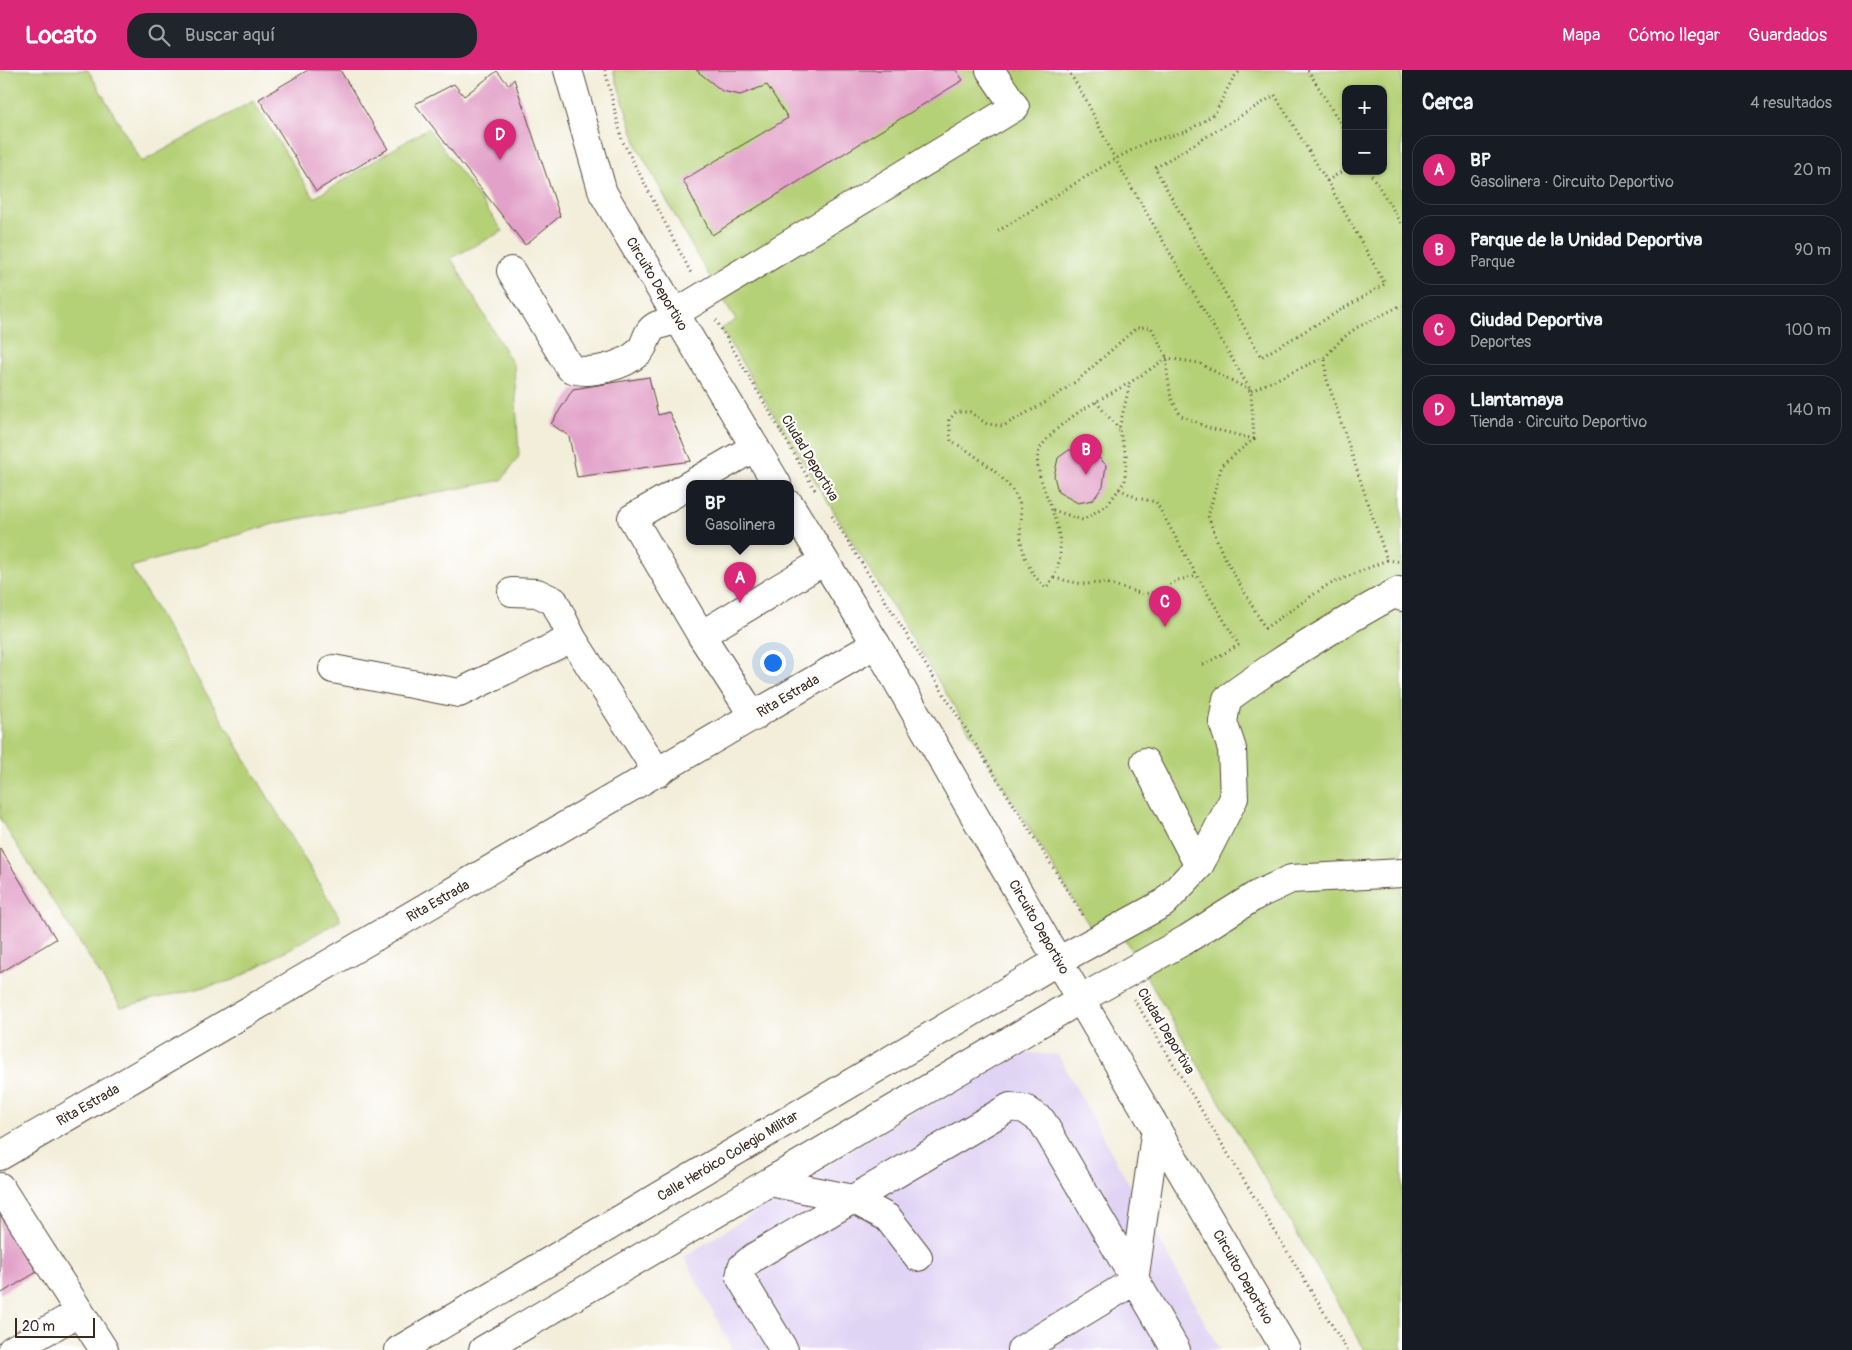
<!DOCTYPE html>
<html lang="es">
<meta charset="utf-8">
<style>
:root{--surface:#171b24;--page:#20242c;--text:#f1f3f6;--muted:#9ea1a6;--line:#363941;--accent:#db2777}
body{margin:0;font-family:Pangolin,sans-serif;background:var(--page);color:var(--text)}
.controls{position:absolute;right:15px;top:15px;display:grid;overflow:hidden;border-radius:10px;box-shadow:0 1px 4px #0004}
.controls button{width:45px;height:45px;display:grid;place-items:center;padding:0;border:0;border-bottom:1px solid var(--line);background:var(--surface);color:var(--text);font:25px sans-serif}
.scale{position:absolute;left:15px;bottom:12px;width:80px;box-sizing:border-box;padding-left:5px;border:2px solid #3b2a1e;border-top:0;font-size:14px;line-height:18px;white-space:nowrap;color:#3b2a1e;-webkit-text-stroke:4px #fff;paint-order:stroke}
.you{position:absolute;left:772px;top:592px;width:18px;height:18px;margin:-12px;border:4px solid #fff;border-radius:50%;background:#1a73e8;box-shadow:0 0 0 8px #1a73e833}
.badge{display:grid;place-items:center;width:32px;height:32px;border-radius:50%;background:var(--accent);color:#fff;font-size:16px;font-weight:700}
.pin{position:absolute;translate:-50% -41px;filter:drop-shadow(0 1px 2px #0008)}
.pin::after{content:'';position:absolute;top:26px;width:18px;height:15px;background:inherit;clip-path:polygon(0 0,100% 0,50% 100%)}
.popup{position:absolute;left:686px;top:410px;width:108px;height:65px;box-sizing:border-box;display:grid;place-content:center;border-radius:10px;background:var(--surface);filter:drop-shadow(0 1px 4px #0005);font-size:16px;white-space:nowrap;color:var(--muted)}
.popup b{font-size:19px;color:var(--text)}
.popup::after{content:'';position:absolute;left:50%;top:100%;margin-left:-10px;border:10px solid transparent;border-top-color:var(--surface)}
.list{margin:0;padding:0;list-style:none}
h2{display:flex;justify-content:space-between;align-items:center;height:65px;margin:0;padding:0 20px;font-size:21px}
h2 small{font-size:16px;font-weight:400;color:var(--muted)}
.list li{display:grid;grid-template-columns:32px 1fr auto;gap:15px;align-items:center;box-sizing:border-box;height:70px;margin:0 10px 10px;padding:0 10px;border:1px solid var(--line);border-radius:20px}
.list b{display:block;font-size:19px;white-space:nowrap}
.list p{margin:0;font-size:16px;white-space:nowrap;color:var(--muted)}
.list em{font-size:16px;font-style:normal;color:var(--muted)}
.icon{flex:none;width:28px;height:28px;fill:none;stroke:currentColor;stroke-width:2;stroke-linecap:round;stroke-linejoin:round}
.map{position:relative;flex:none;width:1402px;height:1280px;overflow:hidden}
header{display:flex;align-items:center;gap:30px;box-sizing:border-box;height:70px;padding:0 25px;background:var(--accent);color:#fff}
header strong{font-size:24px}
nav{display:flex;gap:28px;margin-inline-start:auto;font-size:18px}
.search{width:350px;height:45px;background:var(--page);display:flex;align-items:center;gap:12px;box-sizing:border-box;padding:0 18px;border-radius:20px;color:var(--muted);font-size:19px}
main{display:flex}
aside{flex:1;background:var(--surface)}
.map>svg:first-child{display:block}
.built{fill:#e0d4f4}
.green{fill:#b5d177;stroke:#787e4a;fill-rule:evenodd}
.building{fill:#e2a1c8}
.lines{fill:none;stroke-linecap:round;stroke-linejoin:round}
.minor-casing{stroke:#56473a;stroke-width:30}
.major-casing{stroke:#56473a;stroke-width:30}
.path{stroke:#56473a;stroke-width:3;stroke-dasharray:1 4;stroke-linecap:butt}
.minor{stroke:#fff;stroke-width:28}
.major{stroke:#fff;stroke-width:28}
.labels{text-anchor:middle;dominant-baseline:central;stroke-width:4.5;stroke-linejoin:round;paint-order:stroke}
.street-label{font-size:14px;fill:#3b2a1e;stroke:#fff}
</style>
<header>
<strong>Locato</strong>
<div class="search"><svg class="icon" aria-label="search" viewBox="0 0 24 24"><circle cx="10" cy="10" r="6"/><path d="M15 15l6 6"/></svg>Buscar aquí</div>
<nav><a>Mapa</a><a>Cómo llegar</a><a>Guardados</a></nav>
</header>
<main>
<div class="map">
<svg width="1402" height="1280" viewBox="0 0 1402 1280">
<rect width="100%" height="100%" fill="#fff"/>
<filter id="ink" filterUnits="userSpaceOnUse"><feTurbulence type="fractalNoise" baseFrequency=".02" numOctaves="2"/><feDisplacementMap in="SourceGraphic" scale="10" xChannelSelector="R" yChannelSelector="G"/><feConvolveMatrix kernelMatrix="1 2 1 2 8 2 1 2 1" color-interpolation-filters="sRGB"/></filter>
<filter id="wash" filterUnits="userSpaceOnUse"><feTurbulence type="fractalNoise" baseFrequency=".0096" numOctaves="4" result="noise"/><feDisplacementMap in="SourceGraphic" scale="20" xChannelSelector="R" yChannelSelector="G"/><feGaussianBlur stdDeviation="1.12" result="paint"/><feColorMatrix in="noise" values="0 0 0 0 0 0 0 0 0 0 0 0 0 0 0 0 0 1.4 0 .05"/><feComposite in="paint" operator="in"/></filter>
<g filter="url(#wash)">
<rect width="100%" height="100%" fill="#f2eeda"/>
<path class="built" d="M 1006,981 L 1058,985 L 1220,1280 L 733,1280 L 684,1187 Z"/>
<path class="green" d="M 0,0 L 88,0 L 142,92 L 253,31 L 314,128 L 428,58 L 503,161 L 451,188 L 514,296 L 519,386 L 502,410 L 277,453 L 131,497 L 341,850 L 234,910 L 121,937 L 0,749 Z
M 613,0 L 1402,0 L 1402,1280 L 1365,1280 L 1117,856 L 1097,868 L 721,259 L 736,250 L 696,184 L 638,78 ZM 1346,19 L 1383,19 L 1383,101 L 1346,101 Z"/>
<g id="blocks">
<path class="building" d="M 308,0 L 340,0 L 388,79 L 316,121 L 259,29 Z
M 696,0 L 956,0 L 963,10 L 712,165 L 683,110 L 788,48 L 767,15 L 740,25 L 722,21 Z
M 497,1 L 509,15 L 514,9 L 560,146 L 525,175 L 415,34 L 454,14 L 464,26 Z
M 649,307 L 658,345 L 669,342 L 691,391 L 577,407 L 569,366 L 551,354 L 573,319 Z
M 1069,380 L 1091,380 L 1106,395 L 1103,416 L 1093,430 L 1078,433 L 1058,422 L 1054,406 L 1058,388 Z
M 0,778 L 56,869 L 0,903 Z
M 0,1140 L 37,1202 L 0,1224 Z"/>
</g>
</g>
<g filter="url(#ink)">
<use href="#blocks" fill-opacity="0" stroke="#56473a" stroke-width="1"/>
<g class="lines">
<defs>
<path id="minor" d="M 511,201 L 570,298 C 589,306 624,296 639,282 C 647,274 645,262 656,256 C 662,253 671,252 678,249
M 674,244 L 1015,37 L 990,0
M 755,377 L 632,448 L 701,565 L 824,491
M 512,522 L 537,523 L 554,531 L 572,568 L 658,703
M 701,565 L 754,647
M 333,599 L 459,623 L 572,568
M 1145,692 L 1199,796
M 1058,891 L 1164,833 L 1199,796 L 1234,728 L 1232,679 L 1223,652 L 1227,629 C 1282,588 1339,554 1399,521 L 1402,527
M 1081,929 L 1187,869 L 1255,826 L 1291,809 L 1402,803
M 0,1086 L 876,574
M 770,1112 L 853,1129 L 888,1148 L 918,1187
M 0,1117 L 104,1280
M 12,1280 L 80,1242
M 784,1280 L 740,1207 L 742,1197 L 754,1187 L 1010,1037 L 1025,1039 L 1042,1051 L 1176,1280
M 1021,1280 L 1134,1211 L 1156,1058"/>
<path id="major" d="M 568,0 L 603,123 L 777,414
M 790,435 L 876,574 L 1058,891 L 1286,1280
M 399,1280 L 1058,891
M 483,1280 L 1081,929"/>
</defs>
<use href="#minor" class="minor-casing"/>
<use href="#major" class="major-casing"/>
<path class="path" d="M 605,0 L 622,70 L 691,203
M 1068,0 L 1086,30 L 1115,89 L 1251,321 L 1325,287 L 1344,267 L 1356,258 L 1402,235
M 1308,0 L 1346,63
M 1275,25 L 1327,111 L 1385,214 L 1261,287 L 1155,98 Z
M 1369,101 L 1402,154
M 1327,111 L 1346,99
M 998,161 L 1115,89 L 1147,72 L 1185,62 L 1204,51 L 1215,43 L 1233,8 L 1241,0
M 716,250 L 815,420
M 1096,332 L 1119,359
M 1254,369 L 1209,358 L 1181,346 L 1171,328 L 1167,302 L 1167,288 L 1151,257 L 1136,258 L 1078,310 L 1048,331 L 1003,356 L 987,354 L 970,342 L 956,342 L 949,350 L 951,371 C 972,382 1015,412 1020,436 C 1023,448 1019,460 1021,471 C 1024,490 1032,506 1046,518 C 1089,466 1018,405 1043,374 C 1065,346 1098,331 1129,313 C 1142,305 1155,296 1167,288 L 1199,293 L 1251,321 L 1254,369 L 1222,395 L 1208,446 L 1222,483 L 1265,558 L 1326,516 L 1387,490 L 1326,307 L 1325,287
M 1119,419 L 1137,428 L 1156,432 L 1197,506
M 1053,440 L 1083,450 L 1108,434 L 1125,411 L 1126,385 L 1119,359 L 1130,313
M 832,446 L 1084,847
M 1387,490 L 1402,492
M 1054,508 L 1082,514 L 1107,513 L 1143,524 L 1161,521 L 1178,510 L 1197,506 L 1239,575 L 1203,595
M 1134,929 L 1347,1280"/>
<use href="#minor" class="minor"/>
<use href="#major" class="major"/>
</g>
</g>
<g class="labels">
<g class="street-label">
<text transform="translate(657 214) rotate(59)">Circuito Deportivo</text>
<text transform="translate(810 388) rotate(59)">Ciudad Deportiva</text>
<text transform="translate(788 626) rotate(-31)">Rita Estrada</text>
<text transform="translate(438 831) rotate(-30)">Rita Estrada</text>
<text transform="translate(1039 857) rotate(60)">Circuito Deportivo</text>
<text transform="translate(1166 961) rotate(59)">Ciudad Deportiva</text>
<text transform="translate(88 1035) rotate(-30)">Rita Estrada</text>
<text transform="translate(728 1086) rotate(-31)">Calle Heróico Colegio Militar</text>
<text transform="translate(1243 1207) rotate(60)">Circuito Deportivo</text>
</g>
</g>
</svg>
<div class="controls">
<button>+</button>
<button>−</button>
</div>
<div class="scale">20 m</div>
<div class="you"></div>
<div class="pin badge" style="left:740px;top:533px">A</div>
<div class="popup"><b>BP</b>Gasolinera</div>
<div class="pin badge" style="left:1086px;top:405px">B</div>
<div class="pin badge" style="left:1165px;top:557px">C</div>
<div class="pin badge" style="left:500px;top:90px">D</div>
</div>
<aside>
<h2>Cerca<small>4 resultados</small></h2>
<ul class="list">
<li><span class="badge">A</span><div><b>BP</b><p>Gasolinera · Circuito Deportivo</p></div><em>20 m</em></li>
<li><span class="badge">B</span><div><b>Parque de la Unidad Deportiva</b><p>Parque</p></div><em>90 m</em></li>
<li><span class="badge">C</span><div><b>Ciudad Deportiva</b><p>Deportes</p></div><em>100 m</em></li>
<li><span class="badge">D</span><div><b>Llantamaya</b><p>Tienda · Circuito Deportivo</p></div><em>140 m</em></li>
</ul>
</aside>
</main>
